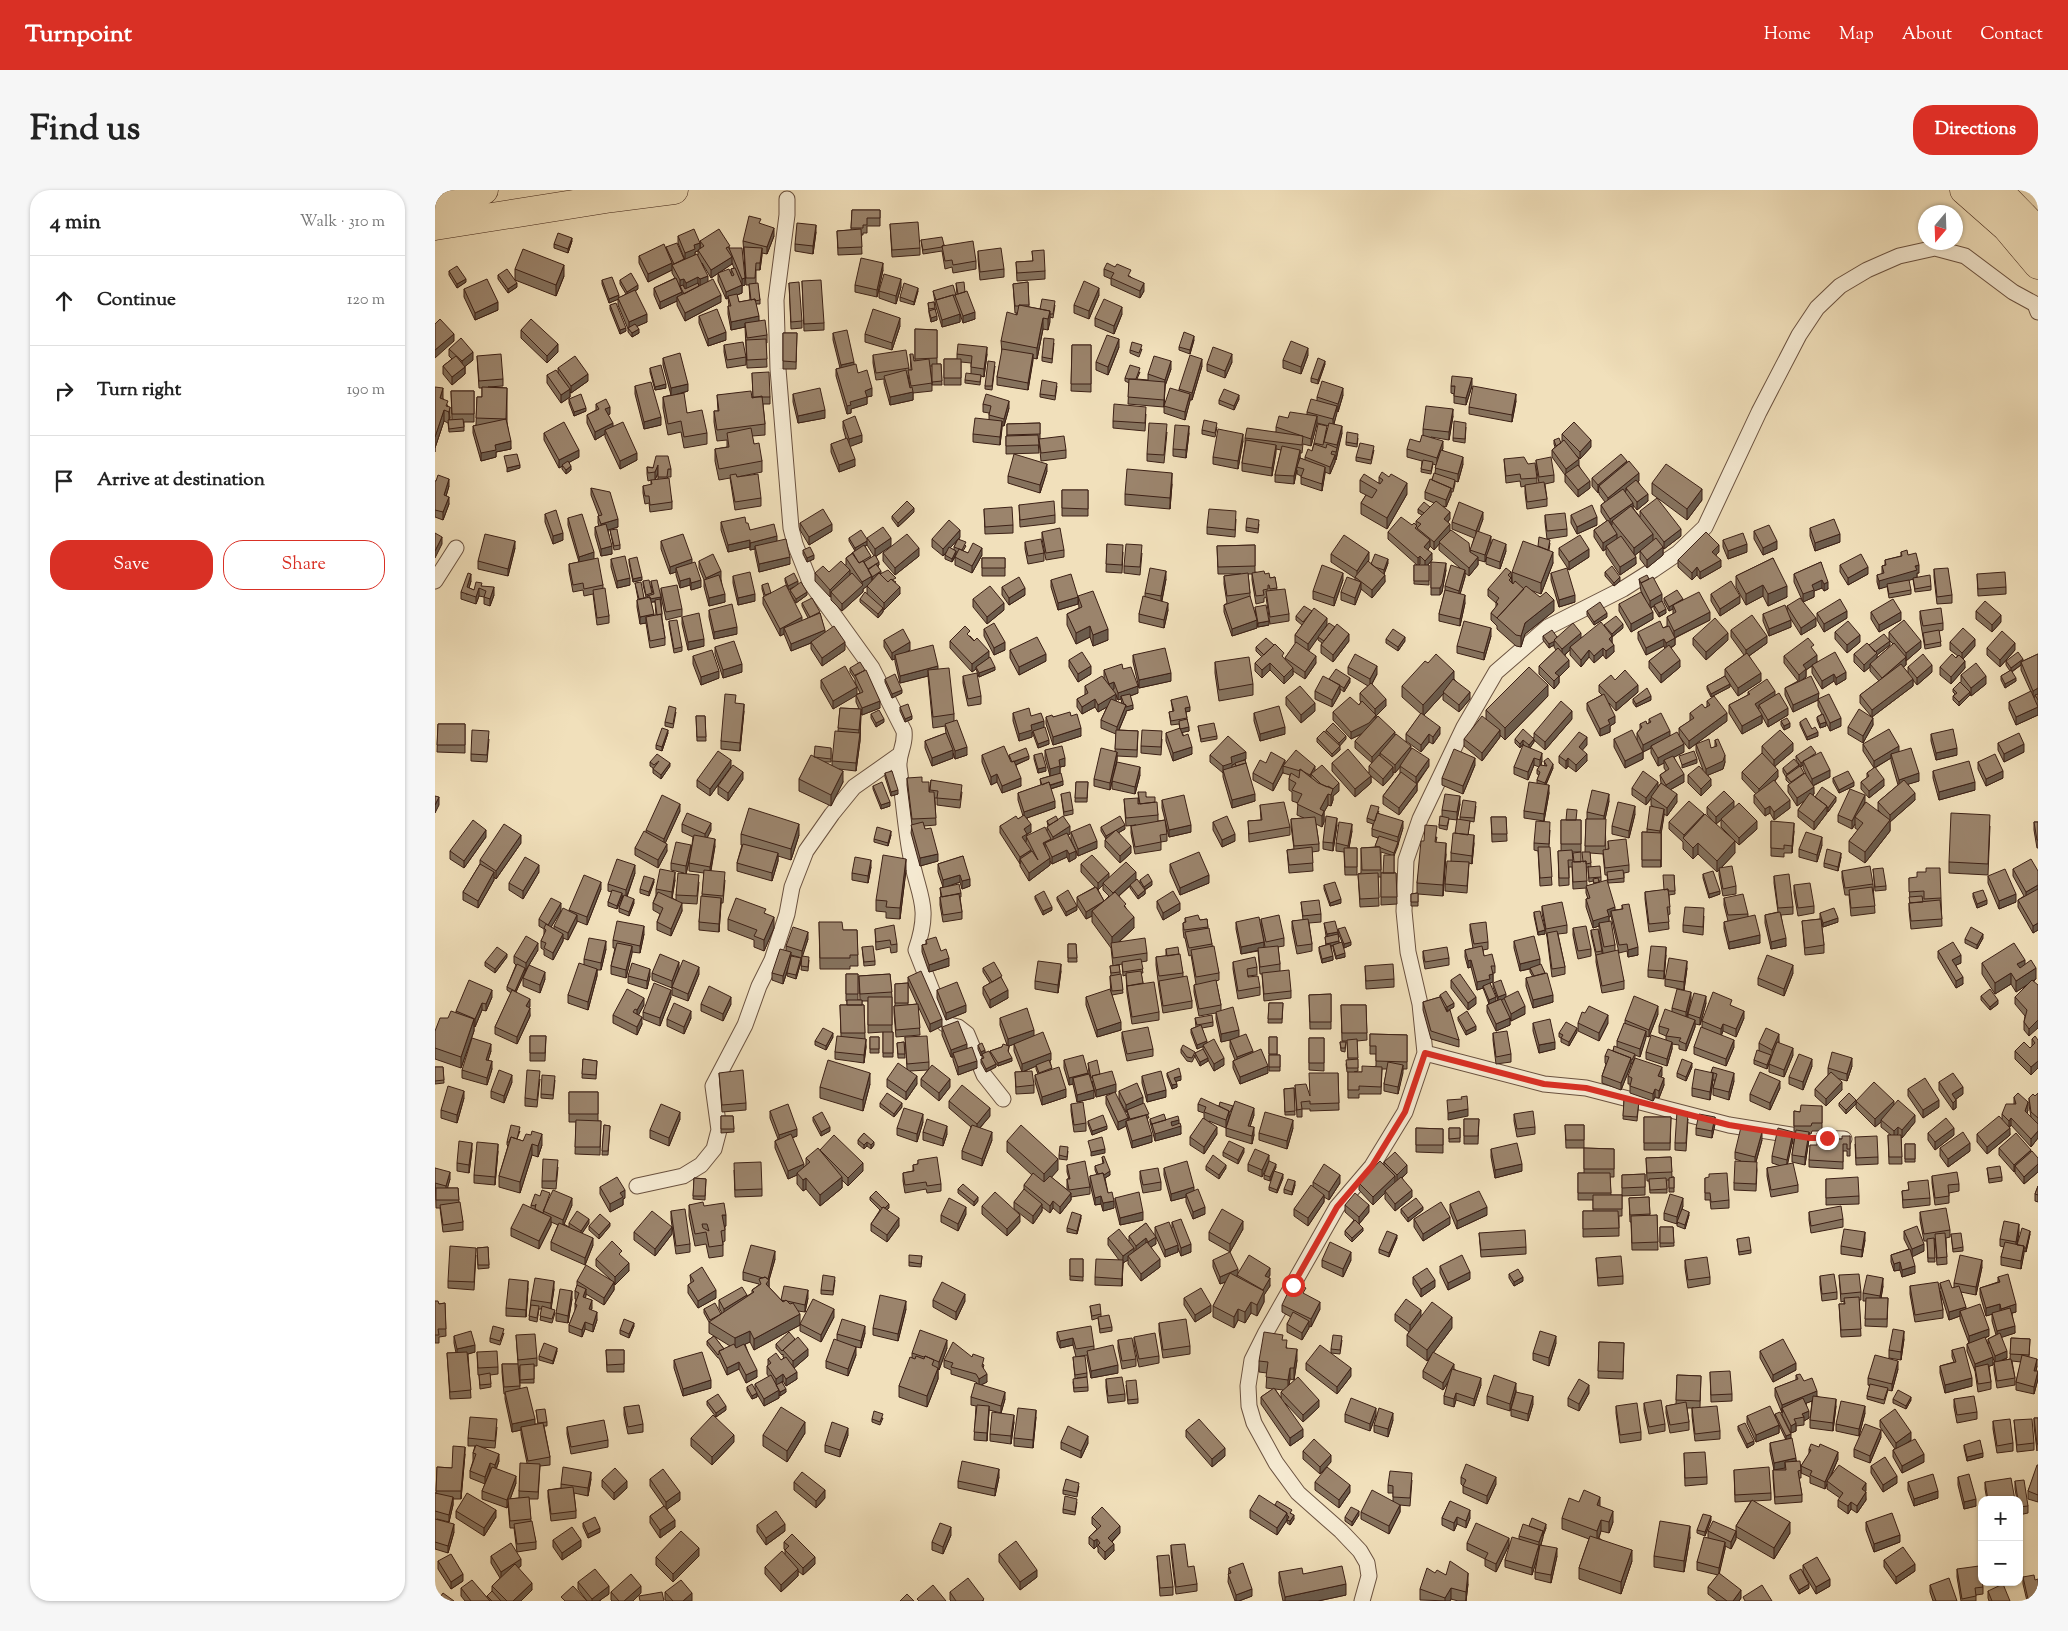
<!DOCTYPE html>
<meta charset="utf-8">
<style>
:root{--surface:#fff;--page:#f6f6f6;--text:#222;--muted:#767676;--line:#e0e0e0;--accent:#d93025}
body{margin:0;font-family:"Sorts Mill Goudy",serif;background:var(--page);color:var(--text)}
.controls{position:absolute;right:15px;bottom:15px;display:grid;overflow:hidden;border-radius:10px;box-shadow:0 1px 4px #0004}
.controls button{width:45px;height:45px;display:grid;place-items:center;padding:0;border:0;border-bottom:1px solid var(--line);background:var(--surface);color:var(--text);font:25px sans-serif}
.compass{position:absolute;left:1483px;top:15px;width:45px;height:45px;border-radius:50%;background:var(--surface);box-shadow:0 1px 4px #0004;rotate:199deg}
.stop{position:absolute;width:15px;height:15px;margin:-11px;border:4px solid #d93025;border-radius:50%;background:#fff}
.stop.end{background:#d93025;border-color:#fff;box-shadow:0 1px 5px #0008}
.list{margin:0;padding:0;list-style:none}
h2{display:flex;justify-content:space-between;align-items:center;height:65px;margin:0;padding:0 20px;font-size:21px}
h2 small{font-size:16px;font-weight:400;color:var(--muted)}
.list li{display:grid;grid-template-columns:32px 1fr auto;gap:15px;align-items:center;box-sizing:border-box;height:90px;padding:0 20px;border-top:1px solid var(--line)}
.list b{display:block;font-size:19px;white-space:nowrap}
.list em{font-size:16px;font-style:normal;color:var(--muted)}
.actions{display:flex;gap:10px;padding:15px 20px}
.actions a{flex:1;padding:11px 0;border:1px solid var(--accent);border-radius:20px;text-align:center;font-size:18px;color:var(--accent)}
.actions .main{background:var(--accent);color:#fff}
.icon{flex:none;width:28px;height:28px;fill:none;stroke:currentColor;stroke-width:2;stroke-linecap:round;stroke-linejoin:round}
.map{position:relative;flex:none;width:1603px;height:1411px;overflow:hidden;border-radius:20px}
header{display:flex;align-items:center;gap:30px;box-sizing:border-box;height:70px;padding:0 25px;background:var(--accent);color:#fff}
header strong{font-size:24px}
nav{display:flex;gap:28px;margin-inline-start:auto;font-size:18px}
.intro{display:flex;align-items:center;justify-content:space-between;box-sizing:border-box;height:120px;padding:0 30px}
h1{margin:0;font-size:35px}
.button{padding:12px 22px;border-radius:20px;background:var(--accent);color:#fff;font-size:18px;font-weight:700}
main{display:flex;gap:30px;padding:0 30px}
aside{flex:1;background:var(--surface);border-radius:20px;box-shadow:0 1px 4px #0004}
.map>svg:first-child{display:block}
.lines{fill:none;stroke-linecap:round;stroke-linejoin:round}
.street-casing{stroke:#6a513f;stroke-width:17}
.highway-casing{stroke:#3d2116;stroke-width:29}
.street{stroke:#f6ebd3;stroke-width:15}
.highway{stroke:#f1e0bb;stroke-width:28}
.wall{fill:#85725d;stroke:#3d2116;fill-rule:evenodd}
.shaded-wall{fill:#6c5c4c;stroke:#3d2116}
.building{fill:#9b846c;stroke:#3d2116;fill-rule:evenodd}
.route{stroke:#d93025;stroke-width:6}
</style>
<header>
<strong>Turnpoint</strong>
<nav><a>Home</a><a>Map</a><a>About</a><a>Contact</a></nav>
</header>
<div class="intro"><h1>Find us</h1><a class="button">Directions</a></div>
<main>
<aside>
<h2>4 min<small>Walk · 310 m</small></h2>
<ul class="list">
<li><svg class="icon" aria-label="ahead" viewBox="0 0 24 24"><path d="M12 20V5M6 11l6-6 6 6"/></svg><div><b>Continue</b></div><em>120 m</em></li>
<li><svg class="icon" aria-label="right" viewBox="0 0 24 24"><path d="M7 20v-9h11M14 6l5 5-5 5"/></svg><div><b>Turn right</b></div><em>190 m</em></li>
<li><svg class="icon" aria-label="arrive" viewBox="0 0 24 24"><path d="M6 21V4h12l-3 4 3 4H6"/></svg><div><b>Arrive at destination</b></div></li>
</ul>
<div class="actions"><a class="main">Save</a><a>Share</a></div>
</aside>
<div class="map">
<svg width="1603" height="1411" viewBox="0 0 1603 1411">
<rect width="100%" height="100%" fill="#f1e0bb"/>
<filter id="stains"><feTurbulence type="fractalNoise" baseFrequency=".004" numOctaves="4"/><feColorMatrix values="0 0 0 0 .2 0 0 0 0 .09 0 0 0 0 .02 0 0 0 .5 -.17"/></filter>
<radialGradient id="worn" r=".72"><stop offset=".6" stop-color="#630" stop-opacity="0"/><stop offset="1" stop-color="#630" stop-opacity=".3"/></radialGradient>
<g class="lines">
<defs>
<path id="street" d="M 352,9 L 352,25 L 341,110 L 343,179 L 356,338 L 360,354 L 375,392 L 437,478 L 469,541 C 471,555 463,563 464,577 C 468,605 470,634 475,662 C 482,705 497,714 481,760 L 510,834 L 523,837 L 532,844 L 549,885 L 568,909
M 0,391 L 21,358
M 990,863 L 1109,894 L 1151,898 L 1294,935 L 1375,948 L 1409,949
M 202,996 L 248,986 L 266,975 L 279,959 L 284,940 L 278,896 L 310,835 L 324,796 L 337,770 L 352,724 L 357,697 L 371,661 L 397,624 L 419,597 L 463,566
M 927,1411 L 934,1386 L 932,1373 L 925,1361 L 906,1341 L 863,1303 L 841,1273 L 819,1233 L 814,1216 L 813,1196 L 817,1170 L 830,1144 L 902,1017 L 937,976 L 970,922 L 990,863 L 985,814 L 973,762 L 969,721 L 971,670 L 985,629 L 1029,537 L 1061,482 L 1113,437 L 1188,399 L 1218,380 L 1243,363 L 1270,337 L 1324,222 L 1364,145 L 1382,118 L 1405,96 L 1432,80 L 1464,66 L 1500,58 L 1530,66 L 1578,102 L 1600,114 L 1603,122"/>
<path id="highway" d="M 1529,0 L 1571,37 L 1603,75
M 1563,0 L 1603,41
M 0,8 L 49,0
M 0,36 L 177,8 L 239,0"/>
</defs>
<use href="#street" class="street-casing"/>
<use href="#highway" class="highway-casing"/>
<use href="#street" class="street"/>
<use href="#highway" class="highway"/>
</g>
<path class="wall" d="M 417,20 L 445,20 L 445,36 L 432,36 L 432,43 L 428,43 L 428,45 L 426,45 L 427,64 L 403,65 L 402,41 L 416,40 Z
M 326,34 L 339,46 L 332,64 L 327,63 L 325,80 L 321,80 L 321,93 L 325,110 L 325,114 L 321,114 L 324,131 L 332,145 L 332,153 L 331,153 L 332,177 L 312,178 L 310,137 L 296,140 L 293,124 L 293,116 L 294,116 L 293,108 L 291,109 L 283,91 L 283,83 L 296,85 L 296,79 L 299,78 L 297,73 L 297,74 L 276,88 L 267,73 L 273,92 L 286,112 L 250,131 L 242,115 L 242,111 L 225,119 L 219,105 L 219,98 L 240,88 L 237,83 L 237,80 L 213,92 L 204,73 L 204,66 L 231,60 L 231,57 L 250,70 L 243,53 L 243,46 L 265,59 L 265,51 L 295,58 L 310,95 L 307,96 L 307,103 L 302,105 L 304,112 L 315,110 L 314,95 L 311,95 L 308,51 ZM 263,61 L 263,65 L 260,65 L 260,62 Z
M 455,34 L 485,58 L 485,65 L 457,67 Z
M 381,42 L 378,64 L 360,61 L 360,54 Z
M 486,50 L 509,55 L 541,71 L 541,79 L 518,83 L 517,77 L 510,79 L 507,61 L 488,64 Z
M 137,51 L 133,63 L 119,58 L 119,54 Z
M 543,61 L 569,79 L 569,87 L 545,90 L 543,69 Z
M 597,61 L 610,81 L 610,89 L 582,91 L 581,72 L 598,71 Z
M 680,77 L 696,87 L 709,101 L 705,108 L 676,95 L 676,89 L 669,86 L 669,79 Z
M 80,79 L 129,86 L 121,106 L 80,90 Z
M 448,80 L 442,107 L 420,102 L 420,95 Z
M 14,81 L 31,92 L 22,98 L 14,85 Z
M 63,85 L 82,97 L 73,103 L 63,89 Z
M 167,90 L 184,108 L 191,104 L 185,94 L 185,90 L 203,99 L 200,101 L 212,132 L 202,136 L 204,143 L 197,147 L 193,142 L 193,139 L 183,115 L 183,109 L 174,113 L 167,94 Z
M 367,91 L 389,133 L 389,140 L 369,141 Z
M 593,92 L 594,117 L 605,119 L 620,115 L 618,128 L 615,127 L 613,140 L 608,139 L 602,169 L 598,168 L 593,200 L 562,195 L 562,187 L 567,163 L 566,151 L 582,123 L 580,123 L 578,94 Z
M 354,93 L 367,131 L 367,138 L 356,139 Z
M 521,93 L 530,102 L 540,129 L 528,133 L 525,124 L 525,132 L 507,137 L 501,117 L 498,101 L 521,105 L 522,105 Z
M 466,97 L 461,114 L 444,108 L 444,101 Z
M 29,99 L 63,120 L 40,130 L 29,107 Z
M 483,101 L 479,115 L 465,111 L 465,107 Z
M 664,105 L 654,129 L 639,123 L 639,115 Z
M 499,112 L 502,130 L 496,132 L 494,123 L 493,113 Z
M 175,115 L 191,141 L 185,144 L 175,119 Z
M 687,124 L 679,144 L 660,136 L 660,128 Z
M 264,126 L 291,150 L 273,156 L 264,133 Z
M 465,136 L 457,160 L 430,152 L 430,144 Z
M 480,139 L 502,140 L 502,174 L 506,174 L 507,195 L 497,195 L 497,176 L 495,176 L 497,193 L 497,201 L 478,203 L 478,210 L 455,215 L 449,193 L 449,189 L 441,190 L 438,173 L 438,165 L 474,178 L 474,180 L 476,180 L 475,164 L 479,171 L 480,171 ZM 473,185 L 475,198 L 472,186 Z
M 86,140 L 123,162 L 112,173 L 86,148 Z
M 348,143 L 362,143 L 361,179 L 348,179 Z
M 398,143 L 419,174 L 423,183 L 437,206 L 432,207 L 432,214 L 416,219 L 416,223 L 412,224 L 401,186 L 401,179 L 405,178 L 398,150 Z
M 759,150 L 755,164 L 744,160 L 744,157 Z
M 619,153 L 617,173 L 607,171 L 607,167 Z
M 289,155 L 311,167 L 311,175 L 292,178 L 289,162 Z
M 637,155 L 656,155 L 656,202 L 636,201 Z
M 684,157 L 673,185 L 661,180 L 661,172 Z
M 14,159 L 38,170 L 30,176 L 30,184 L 17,195 L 8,184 L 8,176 L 17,169 L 14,166 Z
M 707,159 L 704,167 L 695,163 L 695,160 Z
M 522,164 L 552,164 L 549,187 L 546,186 L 545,195 L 530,193 L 530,190 L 536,183 L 536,173 L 526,172 L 526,195 L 509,195 L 509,169 L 522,169 Z
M 873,165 L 866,184 L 848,178 L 848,170 Z
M 42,166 L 68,189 L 68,196 L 53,197 L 72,198 L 72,232 L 76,259 L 61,262 L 61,267 L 46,271 L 38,243 L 38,236 L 41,235 L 42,207 L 47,207 L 47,198 L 44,198 Z
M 228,168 L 253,201 L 244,204 L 252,223 L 272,243 L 272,254 L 249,258 L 246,242 L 233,245 L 228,218 L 228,207 L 236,205 L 228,175 Z
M 797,172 L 790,188 L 772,181 L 772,174 Z
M 890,174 L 883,194 L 876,192 L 876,188 Z
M 560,176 L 557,200 L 550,199 L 550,196 Z
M 767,176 L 757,210 L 755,210 L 750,230 L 729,223 L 729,216 L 744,201 L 744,199 Z
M 123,178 L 153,191 L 136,203 L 135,202 L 135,207 L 126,213 L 112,193 L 112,185 L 123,183 Z
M 215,178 L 231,198 L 220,200 L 215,182 Z
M 736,179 L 730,196 L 729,217 L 693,214 L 694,193 L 690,191 L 690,188 L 705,182 L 702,189 L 713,190 L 713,184 Z
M 317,183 L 335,207 L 335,214 L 328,214 L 330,234 L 330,245 L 317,246 L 319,254 L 327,271 L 327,282 L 302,287 L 326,308 L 326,316 L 300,320 L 295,288 L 284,290 L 280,271 L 280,259 L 292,257 L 292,250 L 282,251 L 279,232 L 279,221 L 283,221 L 282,205 L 318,207 Z
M 200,196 L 226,235 L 209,239 L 200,204 Z
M 622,196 L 620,210 L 605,207 L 605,204 Z
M 1016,196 L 1037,196 L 1031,215 L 1019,213 L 1019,204 L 1016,203 Z
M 0,197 L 13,216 L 15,228 L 14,230 L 17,230 L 16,201 L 39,201 L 39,232 L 29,232 L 29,241 L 14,242 L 13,233 L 9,231 L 0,258 L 0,262 Z
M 358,204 L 390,228 L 363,233 L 358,212 Z
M 908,205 L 903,222 L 902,221 L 899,234 L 907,243 L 902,262 L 902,265 L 901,270 L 900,269 L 900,272 L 895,284 L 890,282 L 887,301 L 866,294 L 866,286 L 862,284 L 862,280 L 859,294 L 840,292 L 840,285 L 846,260 L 841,259 L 837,286 L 807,281 L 807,273 L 810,254 L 810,248 L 841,242 L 841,237 L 853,228 L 872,225 L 872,222 L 882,210 L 882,207 ZM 882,233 L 894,236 L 889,252 L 892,240 L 879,253 L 877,261 L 870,267 L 870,270 L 865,268 L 865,263 L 867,263 L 868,254 L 876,256 Z
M 134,209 L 151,221 L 139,226 L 134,213 Z
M 804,209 L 799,220 L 784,214 L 784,210 Z
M 1081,211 L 1077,232 L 1034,224 L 1034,217 Z
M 161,214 L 175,224 L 173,225 L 178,236 L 202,270 L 185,279 L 170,247 L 170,244 L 160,250 L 152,233 L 152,225 L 161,220 Z
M 548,214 L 574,218 L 569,236 L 567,236 L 565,255 L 538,252 L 538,244 L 554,230 L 554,223 L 548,222 Z
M 711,224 L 710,241 L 678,238 L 678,231 Z
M 1018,226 L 1014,250 L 996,247 L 1008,258 L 1007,260 L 1028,274 L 1023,292 L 1020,291 L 1020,294 L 1018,302 L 1016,302 L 1016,305 L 1011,317 L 1008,316 L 1015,329 L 1013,332 L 1015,341 L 1035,362 L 1039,348 L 1017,339 L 1017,332 L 1048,329 L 1043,341 L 1056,353 L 1071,361 L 1065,379 L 1051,374 L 1051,368 L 1050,372 L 1043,370 L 1043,375 L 1034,386 L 1030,383 L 1030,387 L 1025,404 L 1030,413 L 1025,436 L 1004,431 L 1004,424 L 1010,401 L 1010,396 L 1025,378 L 1004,360 L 1004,354 L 999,360 L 995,356 L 993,359 L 997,370 L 993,375 L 994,375 L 994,395 L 979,394 L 979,375 L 982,375 L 953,349 L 953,342 L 977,335 L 981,335 L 981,331 L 987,325 L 983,323 L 983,319 L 995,317 L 999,313 L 990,309 L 990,302 L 1000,283 L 1001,275 L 998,274 L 996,284 L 986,282 L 987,271 L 972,267 L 972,259 L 985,252 L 988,245 L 988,239 Z
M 408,231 L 427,252 L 415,256 L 420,276 L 404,282 L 396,262 L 396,254 L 411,249 L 408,238 Z
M 605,233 L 605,249 L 631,260 L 631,268 L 606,271 L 604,251 L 603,251 L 604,263 L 571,264 L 571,246 L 572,246 L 572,234 Z
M 782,237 L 780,247 L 767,244 L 767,240 Z
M 1031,237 L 1030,253 L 1018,251 L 1018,248 Z
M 732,242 L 729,273 L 712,271 L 712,264 Z
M 109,243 L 144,267 L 134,272 L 136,280 L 131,284 L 127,279 L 127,276 L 124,278 L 109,250 Z
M 754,243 L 751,268 L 738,266 L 738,259 Z
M 1127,244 L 1156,257 L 1145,269 L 1140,264 L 1144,276 L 1155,298 L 1143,307 L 1130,292 L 1130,285 L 1117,267 L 1117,260 L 1120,257 L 1119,254 L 1119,250 L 1126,253 L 1127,252 Z
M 923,248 L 922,257 L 911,255 L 911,252 Z
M 808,251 L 803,279 L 778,274 L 778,267 Z
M 939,260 L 936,274 L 921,271 L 921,267 Z
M 1069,269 L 1093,274 L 1102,288 L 1102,294 L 1104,293 L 1101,277 L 1101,270 L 1119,285 L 1119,292 L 1110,294 L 1112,309 L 1112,316 L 1092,319 L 1090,303 L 1090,296 L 1086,297 L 1085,291 L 1071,293 Z
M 1192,273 L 1204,291 L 1203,291 L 1213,311 L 1202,320 L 1198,315 L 1198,318 L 1205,327 L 1205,321 L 1246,346 L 1229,359 L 1228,358 L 1228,365 L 1212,378 L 1205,369 L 1205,361 L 1207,360 L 1200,365 L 1201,374 L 1185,385 L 1171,364 L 1171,359 L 1168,361 L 1159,347 L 1159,340 L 1172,331 L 1166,322 L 1166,315 L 1170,312 L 1164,304 L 1164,302 L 1163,303 L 1157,296 L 1157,288 Z
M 212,277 L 236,279 L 236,287 L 233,287 L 232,288 L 237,312 L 237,319 L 215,322 L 214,313 L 210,314 L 208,303 L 208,296 L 216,295 L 216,290 L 213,291 L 212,284 ZM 223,283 L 223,289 L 220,290 Z
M 612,281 L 605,303 L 573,293 L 573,286 Z
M 944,287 L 972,304 L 952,339 L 926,324 L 926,313 L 931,305 L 925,302 L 925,290 L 944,293 Z
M 0,291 L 14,296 L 11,306 L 14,314 L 8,330 L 0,327 Z
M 1217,293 L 1267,310 L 1252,330 L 1217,304 Z
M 737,294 L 735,319 L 690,315 L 690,304 Z
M 156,298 L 183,337 L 173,340 L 177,364 L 166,366 L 160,345 L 160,337 L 164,336 L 163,333 L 163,326 L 164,326 L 156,305 Z
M 627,300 L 653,300 L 653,326 L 627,326 Z
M 584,315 L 620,325 L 620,333 L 585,337 Z
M 549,319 L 578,335 L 578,343 L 550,344 Z
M 479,322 L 463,337 L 457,329 L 457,326 Z
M 110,324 L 128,350 L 118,354 L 110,332 Z
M 1110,325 L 1132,339 L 1132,346 L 1112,349 L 1110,332 Z
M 1136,325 L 1162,335 L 1142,344 L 1136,333 Z
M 133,328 L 159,369 L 168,395 L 168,398 L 174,426 L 174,433 L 162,435 L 158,404 L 149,406 L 148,400 L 138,402 L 134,381 L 134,374 L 144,372 L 133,335 Z
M 801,329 L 800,347 L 772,344 L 772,337 Z
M 286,332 L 311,333 L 315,340 L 342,351 L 355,374 L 324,382 L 320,363 L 320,359 L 315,360 L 315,357 L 293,362 L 286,340 Z
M 365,333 L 397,341 L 374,355 L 365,340 Z
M 824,334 L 823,343 L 811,341 L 811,337 Z
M 1375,338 L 1405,352 L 1380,361 L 1375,346 Z
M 175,340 L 185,355 L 185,359 L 179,360 Z
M 1319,341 L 1342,359 L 1328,365 L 1319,349 Z
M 607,342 L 629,360 L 629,367 L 611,370 L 607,349 Z
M 525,347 L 524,349 L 531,356 L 528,361 L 533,363 L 547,365 L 537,383 L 520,375 L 520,367 L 517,372 L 510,369 L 510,365 L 512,362 L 508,366 L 497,357 L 497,349 ZM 522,350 L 519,357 L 519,360 L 515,358 Z
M 414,348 L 432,349 L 456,356 L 441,366 L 444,375 L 443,376 L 446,384 L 461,392 L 460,392 L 465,404 L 449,420 L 448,420 L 448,422 L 443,428 L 425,412 L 425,409 L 432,404 L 432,396 L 428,399 L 428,402 L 407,421 L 396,410 L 396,406 L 395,407 L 380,391 L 380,383 L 394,382 L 411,375 L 411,368 L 420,361 L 414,351 ZM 432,355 L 439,366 L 436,368 L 430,356 Z
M 1288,350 L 1312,362 L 1293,369 L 1288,357 Z
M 226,351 L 257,373 L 266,397 L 256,400 L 255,395 L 245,398 L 241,385 L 241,382 L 235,384 L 226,359 Z
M 590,352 L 609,363 L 609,371 L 593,374 L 590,359 Z
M 1115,353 L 1114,360 L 1118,373 L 1106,404 L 1095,400 L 1119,421 L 1090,444 L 1086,457 L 1081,456 L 1062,439 L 1062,436 L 1056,430 L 1056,423 L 1061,417 L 1061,413 L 1053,406 L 1053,399 L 1076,382 L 1077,393 L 1077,382 L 1103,356 Z
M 672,354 L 688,362 L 687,383 L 671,382 Z
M 820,355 L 820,382 L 830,384 L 835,388 L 840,387 L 842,400 L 854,424 L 854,431 L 835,434 L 831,407 L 829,408 L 829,412 L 821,414 L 817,390 L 817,384 L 813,384 L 815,403 L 815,409 L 821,426 L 820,417 L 834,435 L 823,437 L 822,433 L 822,438 L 797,446 L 789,422 L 789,415 L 792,413 L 789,394 L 789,386 L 806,384 L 783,384 L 782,356 Z
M 80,358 L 73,386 L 43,379 L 43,371 Z
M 1124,358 L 1154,367 L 1134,380 L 1124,365 Z
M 368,360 L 379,369 L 372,372 L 368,364 Z
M 1284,362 L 1281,365 L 1286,377 L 1265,389 L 1262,385 L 1257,390 L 1243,377 L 1243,370 Z
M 1466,362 L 1473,365 L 1484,383 L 1482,383 L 1482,388 L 1496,396 L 1496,400 L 1480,402 L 1478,389 L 1470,391 L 1476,400 L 1476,404 L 1454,408 L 1452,396 L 1444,399 L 1442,392 L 1442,385 L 1447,384 L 1447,376 L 1450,375 L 1450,370 L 1466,366 Z
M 448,363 L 484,366 L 460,385 L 448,371 Z
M 707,363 L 705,385 L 689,383 L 689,376 Z
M 896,364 L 934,370 L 933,371 L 936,374 L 953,373 L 949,384 L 950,392 L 937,408 L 926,399 L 920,415 L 906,410 L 906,402 L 920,390 L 920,388 L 896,372 Z
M 547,368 L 570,368 L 570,386 L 547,386 Z
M 1338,368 L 1352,407 L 1333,416 L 1328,406 L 1311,415 L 1301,397 L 1301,386 Z
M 176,369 L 195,395 L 182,398 L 176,377 Z
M 194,369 L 207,390 L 198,392 L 194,373 Z
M 264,371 L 286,389 L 290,412 L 274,416 L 269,397 L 269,390 L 264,378 Z
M 996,372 L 1011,380 L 1007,402 L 1005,405 L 996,405 Z
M 1386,372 L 1393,399 L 1389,401 L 1387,398 L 1379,401 L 1379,407 L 1368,412 L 1381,436 L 1366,445 L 1354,426 L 1356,437 L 1334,446 L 1328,431 L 1328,424 L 1352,422 L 1352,416 L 1368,412 L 1359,392 L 1359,384 Z
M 1405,375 L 1433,384 L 1413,395 L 1405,382 Z
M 1499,379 L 1517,405 L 1517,413 L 1502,414 L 1499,387 Z
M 1170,382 L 1185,391 L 1179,396 L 1170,386 Z
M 1116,383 L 1140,412 L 1124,417 L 1116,390 Z
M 1542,384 L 1571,397 L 1571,404 L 1543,406 Z
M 298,386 L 320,411 L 303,415 L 298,393 Z
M 350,388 L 363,394 L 372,405 L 361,413 L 355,403 L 355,400 L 358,397 L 353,400 L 350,391 Z
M 731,389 L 727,411 L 733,420 L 729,438 L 704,432 L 704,424 L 710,407 L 710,403 Z
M 1204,389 L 1227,412 L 1231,423 L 1224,427 L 1219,419 L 1219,416 L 1216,418 L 1218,429 L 1196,442 L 1184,421 L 1184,414 L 1211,411 L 1206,401 Z
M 616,390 L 643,414 L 623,420 L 616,397 Z
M 908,390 L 899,416 L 878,409 L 878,401 Z
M 36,391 L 34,398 L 39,400 L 47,396 L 59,405 L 55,416 L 49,414 L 49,407 L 44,406 L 41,414 L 26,409 L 26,402 Z
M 208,391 L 217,405 L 218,404 L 216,395 L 216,391 L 226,410 L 227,424 L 227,428 L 230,448 L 230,455 L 215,458 L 211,433 L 205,434 L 202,417 L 202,410 L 203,409 L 200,393 L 209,408 L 211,407 L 208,395 ZM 216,412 L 220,412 L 221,425 L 219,426 Z
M 327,395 L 367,431 L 373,428 L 367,416 L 367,413 L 385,423 L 390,442 L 410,460 L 387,476 L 376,459 L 376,453 L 356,461 L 349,444 L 345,446 L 328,414 L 328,407 L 329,406 L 327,399 Z
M 567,397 L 590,405 L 574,415 L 567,405 Z
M 226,398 L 247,419 L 247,426 L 231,430 L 226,406 Z
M 1276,404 L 1305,413 L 1285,426 L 1276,411 Z
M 643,406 L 673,450 L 658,456 L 655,447 L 641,454 L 632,435 L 632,424 L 644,418 Z
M 1229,408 L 1248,410 L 1275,430 L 1240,448 L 1240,455 L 1236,458 L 1245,477 L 1226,493 L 1214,478 L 1214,471 L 1230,459 L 1229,456 L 1211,465 L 1203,449 L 1203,442 L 1228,438 L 1232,436 L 1232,427 L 1238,424 L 1238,419 L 1234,421 L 1229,412 Z
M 538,409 L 569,420 L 552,434 L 538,417 Z
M 274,420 L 302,444 L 279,449 L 274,427 Z
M 1152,421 L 1172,427 L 1159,435 L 1152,425 Z
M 1485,421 L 1508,433 L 1508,440 L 1504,441 L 1506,456 L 1490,459 L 1485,429 Z
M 1541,421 L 1566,432 L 1557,442 L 1541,429 Z
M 1436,422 L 1466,430 L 1444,442 L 1436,429 Z
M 1382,423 L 1412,428 L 1389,442 L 1382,430 Z
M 861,426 L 892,435 L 873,461 L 881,473 L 870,489 L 858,481 L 858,485 L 849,494 L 835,480 L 827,488 L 820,481 L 820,473 L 827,467 L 821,461 L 821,457 L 850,470 L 850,468 L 861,453 L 860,453 L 860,445 L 867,435 L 861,430 Z
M 247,427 L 269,456 L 253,460 L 247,434 Z
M 234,431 L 247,457 L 247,461 L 239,463 L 234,435 Z
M 1169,435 L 1188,438 L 1177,447 L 1177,452 L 1179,462 L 1171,469 L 1168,465 L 1159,473 L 1154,467 L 1146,477 L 1135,465 L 1135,460 L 1130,465 L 1134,477 L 1124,487 L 1124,493 L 1119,499 L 1104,484 L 1104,476 L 1121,460 L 1119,457 L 1119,455 L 1114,458 L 1108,450 L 1108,446 L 1122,447 L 1146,448 L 1169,437 Z
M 900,437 L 914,451 L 898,472 L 886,463 L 886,455 L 887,453 L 883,450 L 883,447 Z
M 549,439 L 570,460 L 559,465 L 549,446 Z
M 1296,440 L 1332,453 L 1314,466 L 1326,491 L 1303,506 L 1294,493 L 1295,497 L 1276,507 L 1272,499 L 1272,496 L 1290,486 L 1290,479 L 1309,465 L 1296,447 Z
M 1400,442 L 1425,452 L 1412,463 L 1400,449 Z
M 1454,442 L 1486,458 L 1471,471 L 1471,475 L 1468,477 L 1473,483 L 1473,477 L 1497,482 L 1482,495 L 1478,490 L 1478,496 L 1437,527 L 1438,535 L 1428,553 L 1413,544 L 1413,537 L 1436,526 L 1425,513 L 1425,505 L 1444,491 L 1435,481 L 1435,477 L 1429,482 L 1419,472 L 1419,464 L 1434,455 L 1455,455 L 1442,465 L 1442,468 L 1458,454 L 1454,450 Z
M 535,446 L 554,467 L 560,480 L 544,487 L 541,479 L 537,482 L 515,458 L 515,451 Z
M 1056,446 L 1049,470 L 1022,463 L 1022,456 Z
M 1258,448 L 1293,450 L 1271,470 L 1258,455 Z
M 951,449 L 970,451 L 963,461 L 951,453 Z
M 449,450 L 475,460 L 472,462 L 503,479 L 519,524 L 519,531 L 532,565 L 520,569 L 518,563 L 518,568 L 497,576 L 490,558 L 490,551 L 511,543 L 510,536 L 498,538 L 493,486 L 465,493 L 460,472 L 460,469 L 457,470 L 449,457 Z
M 1515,452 L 1540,456 L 1528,469 L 1530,478 L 1516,494 L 1505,485 L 1505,477 L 1523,466 L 1515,460 Z
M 280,457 L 307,482 L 288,488 L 280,464 Z
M 1552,458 L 1580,460 L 1565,477 L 1552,465 Z
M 575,460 L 611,471 L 584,485 L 575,468 Z
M 1379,461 L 1382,472 L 1411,489 L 1401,495 L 1399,491 L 1387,499 L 1377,483 L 1377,476 L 1371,480 L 1371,487 L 1368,489 L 1406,536 L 1395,541 L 1390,530 L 1391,536 L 1385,538 L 1382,530 L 1382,527 L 1387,524 L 1383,516 L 1383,510 L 1358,522 L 1350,505 L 1350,498 L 1363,491 L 1349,473 L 1349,466 Z
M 1603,464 L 1603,525 L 1581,535 L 1574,519 L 1574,512 L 1596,502 L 1586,480 L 1586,475 L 1577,482 L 1581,491 L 1570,498 L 1566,490 L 1566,486 L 1575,481 L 1571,475 L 1571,471 L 1588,471 Z
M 698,465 L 736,491 L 704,498 L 698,472 Z
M 258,466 L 284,488 L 266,495 L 258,474 Z
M 634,470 L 656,484 L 643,492 L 634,477 Z
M 780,472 L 818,494 L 818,505 L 784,511 L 780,483 Z
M 993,473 L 1019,489 L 1035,509 L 1024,522 L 1008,510 L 1008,504 L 989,525 L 1005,544 L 998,554 L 994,552 L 986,562 L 971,551 L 971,544 L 986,524 L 967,507 L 967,496 Z
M 913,477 L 942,484 L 937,494 L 951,516 L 941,526 L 941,528 L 994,576 L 982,594 L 982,601 L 964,625 L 948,614 L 948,606 L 965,583 L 965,577 L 960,583 L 958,582 L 958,585 L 948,596 L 936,586 L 936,593 L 920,607 L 897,581 L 897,573 L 934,583 L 934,576 L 937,573 L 920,558 L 920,551 L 927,544 L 916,549 L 898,530 L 898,522 L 924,515 L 926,512 L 925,511 L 925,503 L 933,496 L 913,484 Z
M 415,478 L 430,481 L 445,518 L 427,525 L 426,523 L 425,551 L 421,581 L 404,579 L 408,592 L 396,616 L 364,601 L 364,589 L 379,567 L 396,558 L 396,572 L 389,572 L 397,576 L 397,571 L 403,541 L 405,518 L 424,519 L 421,512 L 421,505 L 398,519 L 386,498 L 386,490 L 422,504 L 425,503 L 420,492 L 420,489 L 415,482 Z
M 688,479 L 703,503 L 695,506 L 698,519 L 691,521 L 691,523 L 684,540 L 703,541 L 702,567 L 682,566 L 682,570 L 675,600 L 659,596 L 659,589 L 680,562 L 681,544 L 666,538 L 666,530 L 672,517 L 663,522 L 660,517 L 647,524 L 642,517 L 642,509 L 650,505 L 650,496 L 669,488 L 669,480 ZM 681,505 L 683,510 L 686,509 L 687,514 L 681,511 Z
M 1526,485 L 1551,494 L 1536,506 L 1535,504 L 1535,505 L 1524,516 L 1518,510 L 1518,506 L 1520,504 L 1518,502 L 1518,499 L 1526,492 Z
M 528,486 L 546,506 L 546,514 L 533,516 L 528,493 Z
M 450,489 L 467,503 L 457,508 L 450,492 Z
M 894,489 L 915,492 L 909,502 L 905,499 L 905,503 L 897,517 L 880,509 L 880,501 Z
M 1180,490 L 1203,502 L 1181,521 L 1174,513 L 1180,533 L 1175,536 L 1175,542 L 1165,546 L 1152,520 L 1152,513 L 1167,505 L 1164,502 L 1164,495 Z
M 1313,502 L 1340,505 L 1353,525 L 1333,537 L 1327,526 L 1327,533 L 1307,544 L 1294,523 L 1294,515 L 1313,505 Z
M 1113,506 L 1070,550 L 1065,545 L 1065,547 L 1047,571 L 1029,556 L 1029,549 L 1051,529 L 1051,520 Z
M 851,507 L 880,521 L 866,533 L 851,515 Z
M 1198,509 L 1216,510 L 1201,517 L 1198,513 Z
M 736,510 L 755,521 L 751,522 L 754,541 L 747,542 L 757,564 L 738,571 L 731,551 L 731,543 L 745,539 L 744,534 L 736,535 L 734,522 L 738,522 Z
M 1272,511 L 1292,531 L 1254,559 L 1244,546 L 1244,538 L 1255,531 L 1255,523 L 1270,518 L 1272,517 Z
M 301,513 L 309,521 L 305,561 L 286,559 L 286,551 Z
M 465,517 L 477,529 L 470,532 L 465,521 Z
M 241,522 L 238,538 L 230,536 L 230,532 Z
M 578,523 L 596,526 L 609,537 L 614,554 L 603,558 L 598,544 L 598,542 L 597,542 L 597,547 L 584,551 L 578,531 Z
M 819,523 L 850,544 L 825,551 L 819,531 Z
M 436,524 L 449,532 L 441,537 L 436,528 Z
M 261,526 L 270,526 L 271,551 L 262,551 Z
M 636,526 L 646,546 L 618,555 L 611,534 L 611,527 L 618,527 Z
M 1137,529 L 1110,560 L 1099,550 L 1099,552 L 1095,558 L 1107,571 L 1106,575 L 1110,576 L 1109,571 L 1118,578 L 1111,595 L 1114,603 L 1109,631 L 1089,628 L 1089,621 L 1102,593 L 1102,590 L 1104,585 L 1102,584 L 1102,580 L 1104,577 L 1099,575 L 1093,590 L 1079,584 L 1079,577 L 1091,557 L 1088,554 L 1085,558 L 1080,553 L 1080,549 L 1099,548 L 1099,543 Z
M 1214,529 L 1235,545 L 1249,562 L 1239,567 L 1249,592 L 1235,600 L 1242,612 L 1232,626 L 1229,624 L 1226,644 L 1226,677 L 1207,677 L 1207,642 L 1212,642 L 1212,639 L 1219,617 L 1216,615 L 1216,609 L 1211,615 L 1197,605 L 1197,598 L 1223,597 L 1226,593 L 1225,585 L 1231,581 L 1229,578 L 1229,573 L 1223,576 L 1216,563 L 1216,558 L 1208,562 L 1208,569 L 1190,578 L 1179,557 L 1179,549 L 1202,550 L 1202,543 L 1205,539 L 1205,534 L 1212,534 L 1214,533 Z
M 1346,531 L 1355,537 L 1349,540 L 1346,535 Z
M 1365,532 L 1377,539 L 1383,546 L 1372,550 L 1365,535 Z
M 3,534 L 30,534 L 30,563 L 2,562 Z
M 763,536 L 782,546 L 782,549 L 766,552 Z
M 891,540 L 911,549 L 904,556 L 905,560 L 897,567 L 882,552 L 882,548 L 891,542 Z
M 233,543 L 227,561 L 221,559 L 221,555 Z
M 1496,544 L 1522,565 L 1501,570 L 1496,551 Z
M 54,549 L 52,572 L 36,571 L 36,564 Z
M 727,549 L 726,565 L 706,563 L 706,556 Z
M 1280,550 L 1290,572 L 1288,579 L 1273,585 L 1276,596 L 1266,606 L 1253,593 L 1253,585 L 1268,580 L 1261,561 L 1261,554 L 1276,558 L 1280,557 Z
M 1563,553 L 1589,562 L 1569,572 L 1563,560 Z
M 1428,554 L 1464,561 L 1484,591 L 1473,594 L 1480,610 L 1455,632 L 1455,641 L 1430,673 L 1414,662 L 1414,651 L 1423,640 L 1420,638 L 1420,634 L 1417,639 L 1403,632 L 1403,625 L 1430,612 L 1428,616 L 1448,625 L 1443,620 L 1443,612 L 1463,595 L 1456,571 L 1456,568 L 1440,578 L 1449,596 L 1434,608 L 1426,599 L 1426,592 L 1432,588 L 1432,583 L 1439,578 L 1428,561 Z
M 1152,555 L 1147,560 L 1152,571 L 1141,582 L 1133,576 L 1131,579 L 1124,573 L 1124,566 Z
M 1327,556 L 1358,561 L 1340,576 L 1343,587 L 1340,591 L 1355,618 L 1339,630 L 1335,623 L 1330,626 L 1319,613 L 1319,605 L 1321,604 L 1307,589 L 1307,582 L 1327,563 Z
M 610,560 L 630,576 L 625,577 L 625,583 L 628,595 L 616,599 L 620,618 L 592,628 L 596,642 L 592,644 L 592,646 L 612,641 L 612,637 L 613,636 L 612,631 L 623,630 L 635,644 L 633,645 L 641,661 L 636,650 L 636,642 L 662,658 L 643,666 L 641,661 L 641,668 L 634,672 L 632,667 L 617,674 L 615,671 L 615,675 L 594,691 L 585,676 L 585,674 L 565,643 L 565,636 L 583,629 L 588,626 L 583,610 L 583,603 L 606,595 L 605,589 L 615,586 L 610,568 Z
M 547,565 L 574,569 L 574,565 L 594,569 L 581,575 L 586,596 L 567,603 L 562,592 L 556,595 L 547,572 Z
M 599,565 L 611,581 L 603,583 L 599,569 Z
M 775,565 L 811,569 L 810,570 L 820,611 L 797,618 L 788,587 L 788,583 L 775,572 Z
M 1381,565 L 1395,587 L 1378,596 L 1379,604 L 1378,605 L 1380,607 L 1401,611 L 1393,622 L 1392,621 L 1392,623 L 1379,640 L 1363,627 L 1363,620 L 1370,610 L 1362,616 L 1353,602 L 1353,595 L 1355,594 L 1351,590 L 1351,587 L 1348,582 L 1348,578 L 1364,577 L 1369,584 L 1371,584 L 1368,578 L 1368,575 L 1366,577 L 1361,570 L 1361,566 Z
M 215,572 L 235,576 L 226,589 L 218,583 L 218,578 L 215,576 Z
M 1543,572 L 1568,588 L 1551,596 L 1543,579 Z
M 831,573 L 850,573 L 880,581 L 904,601 L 898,606 L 898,610 L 896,616 L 893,615 L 889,622 L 889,632 L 887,637 L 881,634 L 884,654 L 884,661 L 877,662 L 878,681 L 854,683 L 852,660 L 859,659 L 856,636 L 856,629 L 869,628 L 862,625 L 863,613 L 857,611 L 857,602 L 854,600 L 854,589 L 855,585 L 848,583 L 848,582 L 838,601 L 818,590 L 818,583 Z
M 1040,575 L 1028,604 L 1007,595 L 1007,588 Z
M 296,577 L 275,606 L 262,597 L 262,590 Z
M 1498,581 L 1540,600 L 1504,610 L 1498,588 Z
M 450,583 L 463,604 L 456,606 L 450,587 Z
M 705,585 L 700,604 L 677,599 L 677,591 Z
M 472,588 L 487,592 L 494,602 L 496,590 L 527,602 L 525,618 L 502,615 L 502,608 L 500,608 L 501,635 L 489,636 L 503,671 L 485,676 L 476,643 L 477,635 L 472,595 Z
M 1398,588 L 1419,596 L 1404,603 L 1398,592 Z
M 308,589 L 293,611 L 283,604 L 283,596 Z
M 641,592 L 653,592 L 652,612 L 640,612 Z
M 438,596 L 455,616 L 446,619 L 438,599 Z
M 703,602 L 720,612 L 723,625 L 723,631 L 730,630 L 727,618 L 727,610 L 756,642 L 734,647 L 730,631 L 732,644 L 732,651 L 726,652 L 726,660 L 700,664 L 696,643 L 696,636 L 701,635 L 691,636 L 689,609 L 704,614 Z
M 626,604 L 638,620 L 638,624 L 629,626 Z
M 1174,611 L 1170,629 L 1171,660 L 1173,659 L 1173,651 L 1194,675 L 1194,682 L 1189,683 L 1189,692 L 1173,693 L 1172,685 L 1170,685 L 1168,664 L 1155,663 L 1156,677 L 1166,687 L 1166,691 L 1164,691 L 1180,720 L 1187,719 L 1187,715 L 1203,765 L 1193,767 L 1192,761 L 1184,763 L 1176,726 L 1174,727 L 1174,731 L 1180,755 L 1180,761 L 1189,791 L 1189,799 L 1167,803 L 1161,772 L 1161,766 L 1156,744 L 1156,740 L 1167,761 L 1167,763 L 1168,763 L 1164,741 L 1164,736 L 1158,738 L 1151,717 L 1151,709 L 1153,709 L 1151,703 L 1151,698 L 1138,699 L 1137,677 L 1134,677 L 1134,695 L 1124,696 L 1123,661 L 1126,661 L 1126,630 L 1146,630 L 1146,662 L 1137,662 L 1138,672 L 1148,672 L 1150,662 L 1151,629 L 1152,629 L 1152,622 ZM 1151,677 L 1154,677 L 1153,677 L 1153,681 L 1154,692 L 1158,691 L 1159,694 L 1152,696 Z
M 1025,614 L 1022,630 L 1014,629 L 1012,640 L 1004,638 L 1004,635 L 1007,626 L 1007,620 Z
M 825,615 L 855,637 L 855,645 L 814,652 L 813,631 L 826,630 Z
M 1041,616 L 1039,632 L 1035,631 L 1033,645 L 1039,653 L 1037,674 L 1034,673 L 1032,703 L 1010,701 L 1010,694 L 1016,671 L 1016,663 L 1020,643 L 1025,630 L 1025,627 Z
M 1272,617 L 1299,618 L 1322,639 L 1304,655 L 1286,637 L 1286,630 L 1281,634 L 1300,663 L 1286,678 L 1301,696 L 1301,704 L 1288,706 L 1284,685 L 1284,680 L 1282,682 L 1263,664 L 1258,669 L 1248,659 L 1248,652 L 1234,639 L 1234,632 L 1269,626 L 1280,634 L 1272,624 Z
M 245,621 L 230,653 L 232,661 L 223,678 L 200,665 L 200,658 L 211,642 L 211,640 Z
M 944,621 L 943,623 L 968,638 L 959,665 L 959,683 L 961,683 L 962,714 L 946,715 L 946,687 L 943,687 L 944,716 L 925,717 L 923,684 L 926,683 L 926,658 L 940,657 L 943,648 L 937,646 L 937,639 L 938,634 L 932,632 L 932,628 ZM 946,662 L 956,665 L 948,683 L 946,683 Z
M 1200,624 L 1194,648 L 1177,644 L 1177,636 Z
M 1056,627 L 1071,627 L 1072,651 L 1057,652 Z
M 1336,631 L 1359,641 L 1357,663 L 1349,663 L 1349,667 L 1336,666 Z
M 778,632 L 800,651 L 787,657 L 778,640 Z
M 1599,632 L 1603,632 L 1603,658 L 1602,658 L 1599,640 Z
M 247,634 L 276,640 L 272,648 L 280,656 L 276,681 L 290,690 L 288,713 L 286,713 L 284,742 L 264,740 L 264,732 L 267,706 L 269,683 L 254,681 L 254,673 L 256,663 L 251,684 L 264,692 L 262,714 L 246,713 L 247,721 L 236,746 L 222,740 L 222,732 L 225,724 L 218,720 L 218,713 L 221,705 L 221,699 L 240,690 L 237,708 L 241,710 L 241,705 L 249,683 L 236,680 L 236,673 L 256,662 L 258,647 L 247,642 Z
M 902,635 L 898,661 L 888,659 L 888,652 Z
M 1555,636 L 1553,685 L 1514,683 L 1514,672 Z
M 666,637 L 690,639 L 683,643 L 696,663 L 685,673 L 670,657 L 670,650 L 671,649 L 666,641 Z
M 1115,640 L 1114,657 L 1117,695 L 1105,696 L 1103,661 L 1099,660 L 1099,653 Z
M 917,641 L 914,658 L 922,658 L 922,685 L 910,685 L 909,662 L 901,661 L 901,653 Z
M 306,644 L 364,645 L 356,670 L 343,666 L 343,671 L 337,691 L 302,681 L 302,673 L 307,655 L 306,655 Z
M 456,645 L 453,656 L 439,652 L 439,649 Z
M 51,647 L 29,678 L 15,669 L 15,661 Z
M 1002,647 L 1001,652 L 1011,664 L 1008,706 L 983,704 L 983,716 L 976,716 L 976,704 L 982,703 L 982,693 L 989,651 Z
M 86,653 L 61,689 L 59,687 L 59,690 L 43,718 L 28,710 L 28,702 L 45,674 L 45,670 Z
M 1387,655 L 1382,672 L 1364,667 L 1364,659 Z
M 528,666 L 535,696 L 527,699 L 525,692 L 511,697 L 526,703 L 526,707 L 525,707 L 527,722 L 527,729 L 508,732 L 505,715 L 505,707 L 506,707 L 505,698 L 508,697 L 503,682 L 503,674 Z
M 1406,667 L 1403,681 L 1389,677 L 1389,673 Z
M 646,674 L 674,688 L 701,690 L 705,693 L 705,690 L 717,695 L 710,700 L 710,704 L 703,709 L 695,698 L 695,696 L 684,706 L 691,718 L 699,738 L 684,752 L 712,763 L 712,771 L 706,772 L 708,783 L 706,783 L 708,793 L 724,822 L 724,830 L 697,834 L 692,803 L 691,785 L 688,786 L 687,774 L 678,776 L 676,758 L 657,732 L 657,726 L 651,729 L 642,715 L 642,707 L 660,697 L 646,682 ZM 668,695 L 668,700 L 674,706 L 669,711 L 662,698 L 663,700 Z
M 735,674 L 774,693 L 745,705 L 735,682 Z
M 436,677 L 433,693 L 417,690 L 417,683 Z
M 1438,679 L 1451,696 L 1451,700 L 1440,701 Z
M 1578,679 L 1603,681 L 1603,740 L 1598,743 L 1583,717 L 1583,710 L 1589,706 L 1578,686 Z
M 471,680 L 465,729 L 451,728 L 451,722 L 441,721 L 441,710 Z
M 1407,681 L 1438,694 L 1440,723 L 1416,726 L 1414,705 L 1410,705 L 1407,688 Z
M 104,682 L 88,709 L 74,700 L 74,693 Z
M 200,683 L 192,707 L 199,713 L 194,726 L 184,722 L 184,718 L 188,706 L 187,706 L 182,719 L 173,716 L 173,712 L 177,702 L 173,701 L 173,694 Z
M 1268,684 L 1285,704 L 1274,708 L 1268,688 Z
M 1239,685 L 1240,704 L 1234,705 L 1235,724 L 1233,725 L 1234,739 L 1214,742 L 1210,709 L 1210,702 L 1229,700 Z
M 1339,686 L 1358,717 L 1358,724 L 1346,725 L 1351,756 L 1336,759 L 1330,733 L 1330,725 L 1343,722 L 1339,693 Z
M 1553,686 L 1581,712 L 1564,719 L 1553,693 Z
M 1474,688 L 1506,708 L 1507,736 L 1476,739 L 1474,720 L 1474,713 L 1475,713 Z
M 219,692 L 214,706 L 205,703 L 205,699 Z
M 889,695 L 906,713 L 895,716 L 889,699 Z
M 1359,695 L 1379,716 L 1379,723 L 1363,726 L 1359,703 Z
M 166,699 L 152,735 L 142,731 L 142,732 L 133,750 L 128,748 L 128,751 L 118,770 L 109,765 L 109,760 L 106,758 L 106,751 L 109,745 L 109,739 L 104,736 L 104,729 L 126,721 L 116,737 L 119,739 L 119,736 L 134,721 L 134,720 Z
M 1538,703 L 1552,714 L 1542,718 L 1538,707 Z
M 600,706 L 617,720 L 608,725 L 600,709 Z
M 622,707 L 642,720 L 631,726 L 622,710 Z
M 1289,708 L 1313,724 L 1313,727 L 1325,753 L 1294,759 L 1289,739 L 1289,732 L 1293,731 L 1289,715 Z
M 722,711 L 745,720 L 728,730 L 722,718 Z
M 866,712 L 886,724 L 886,732 L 874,733 L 877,754 L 877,761 L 862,764 L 857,739 L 857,731 L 868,730 Z
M 1107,716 L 1132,735 L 1132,743 L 1123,744 L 1130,777 L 1130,784 L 1117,787 L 1112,747 L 1107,723 Z
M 1099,722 L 1110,744 L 1103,745 L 1099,726 Z
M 1385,723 L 1403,732 L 1388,737 L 1386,729 L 1389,755 L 1389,763 L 1370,765 L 1367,731 L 1385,729 Z
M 331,724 L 339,738 L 329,761 L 319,757 L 319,750 L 293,740 L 293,729 Z
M 1269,726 L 1268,745 L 1248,742 L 1248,735 Z
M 750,728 L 765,730 L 772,729 L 773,738 L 784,783 L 784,790 L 781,791 L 786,815 L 786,820 L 804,847 L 818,863 L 833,883 L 805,894 L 798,878 L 798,871 L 800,870 L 795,857 L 795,850 L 797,849 L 786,852 L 781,829 L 781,823 L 764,826 L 759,802 L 759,795 L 761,794 L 756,765 L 754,766 L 750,748 L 749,748 L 748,740 L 748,733 L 750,732 Z
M 826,729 L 849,748 L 849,756 L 843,757 L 845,774 L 845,781 L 856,801 L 856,808 L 829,811 L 827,784 L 825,784 L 823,761 L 806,764 L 801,739 L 801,732 L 829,758 L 830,757 L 826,736 Z
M 384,732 L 408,740 L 422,740 L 423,776 L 415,776 L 415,779 L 385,779 Z
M 889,733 L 903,744 L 904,753 L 907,752 L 903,743 L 903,739 L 916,755 L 909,758 L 907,753 L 910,767 L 901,769 L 898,759 L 898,756 L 896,756 L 898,770 L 887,773 L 884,761 L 884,757 L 891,755 L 890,747 L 891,746 Z
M 1035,734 L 1053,752 L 1053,759 L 1048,760 L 1049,766 L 1060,776 L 1060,783 L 1058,783 L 1058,792 L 1055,793 L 1054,814 L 1048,798 L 1042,800 L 1036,777 L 1033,778 L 1030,767 L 1030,760 L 1038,758 L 1035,741 Z
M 1138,738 L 1156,759 L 1156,766 L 1143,769 L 1138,745 Z
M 440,739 L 462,754 L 462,762 L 456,763 L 455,757 L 441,760 Z
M 209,744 L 205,763 L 197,762 L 191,788 L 176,784 L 176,776 L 180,758 L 178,758 L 178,750 Z
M 1548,748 L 1542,759 L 1530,753 L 1530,749 Z
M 373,749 L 367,766 L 374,770 L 373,781 L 366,780 L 367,768 L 356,765 L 356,769 L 366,772 L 361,789 L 352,786 L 352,783 L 355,773 L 348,794 L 337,790 L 337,783 L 351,761 L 351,756 Z
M 491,750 L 506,761 L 514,776 L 494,782 L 487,762 L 487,755 L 491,754 Z
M 1079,751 L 1105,774 L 1110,783 L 1118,812 L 1098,818 L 1091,796 L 1091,788 L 1098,787 L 1095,782 L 1095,779 L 1085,781 L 1079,758 Z
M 633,754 L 641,754 L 642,772 L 633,772 Z
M 427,757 L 440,771 L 440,775 L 429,776 Z
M 171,759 L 166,780 L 162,780 L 162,786 L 153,820 L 133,813 L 133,805 L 149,775 L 149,769 Z
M 731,759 L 744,764 L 748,783 L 748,787 L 757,811 L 757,818 L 728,823 L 724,798 L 721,775 L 721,767 L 731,766 Z
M 103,760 L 94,775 L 110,789 L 105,803 L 88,796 L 88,788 L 91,780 L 90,780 L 90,782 L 81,802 L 95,816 L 94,818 L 95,826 L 82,854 L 60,844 L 60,837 L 76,803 L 72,800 L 72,797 L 81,775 L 79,773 L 79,766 Z
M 988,761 L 1014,768 L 1014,775 L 990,779 L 988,768 Z
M 1503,761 L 1526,773 L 1521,775 L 1528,794 L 1521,798 L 1503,768 Z
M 1231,765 L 1229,789 L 1213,787 L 1213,780 Z
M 72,767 L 60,783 L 50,776 L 50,772 Z
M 798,772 L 822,777 L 822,785 L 813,786 L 825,797 L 825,805 L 803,809 L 798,779 Z
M 1547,773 L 1590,775 L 1601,789 L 1599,791 L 1594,846 L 1589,840 L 1589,832 L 1590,826 L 1580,814 L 1580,807 L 1592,795 L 1581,802 L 1576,794 L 1560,804 L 1547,784 Z
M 684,775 L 688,803 L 677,805 L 686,840 L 662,847 L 651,815 L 651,807 L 676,804 L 675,789 L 675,786 L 676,785 L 675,776 Z
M 930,776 L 959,789 L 959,797 L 931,799 Z
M 548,778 L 567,789 L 573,808 L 555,818 L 548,804 L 548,797 L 555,793 L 548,782 Z
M 1252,778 L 1249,800 L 1230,796 L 1230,789 Z
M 244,779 L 264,784 L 253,811 L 237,805 L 237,797 L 237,798 L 217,790 L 217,783 Z
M 626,781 L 623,803 L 600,799 L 600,791 Z
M 1358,783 L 1349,806 L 1323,795 L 1323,788 Z
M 411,784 L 423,784 L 423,810 L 425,810 L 424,786 L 455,784 L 457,807 L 457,842 L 458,842 L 458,867 L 448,867 L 448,842 L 433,843 L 433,811 L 427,811 L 427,815 L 429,815 L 430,849 L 431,857 L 429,873 L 400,869 L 400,862 L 406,846 L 405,815 L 412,815 L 412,811 L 411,811 Z
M 193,786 L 215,786 L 212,799 L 193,793 Z
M 473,787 L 507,836 L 495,842 L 483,816 L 485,845 L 461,847 L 459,823 L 459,816 L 460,816 L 460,794 L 473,793 L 473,815 L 482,814 L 473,794 Z
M 1016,790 L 1041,814 L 1033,820 L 1016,798 Z
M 1058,793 L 1071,807 L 1090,824 L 1076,831 L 1075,828 L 1075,835 L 1061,841 L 1052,822 L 1052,815 L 1063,810 L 1058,797 Z
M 502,800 L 531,822 L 511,830 L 502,808 Z
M 896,804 L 896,839 L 875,839 L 874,805 Z
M 1005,805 L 1019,817 L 1012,821 L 1010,817 L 1024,850 L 1024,857 L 996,849 L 988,820 L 988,812 L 1005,807 Z
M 1546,806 L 1563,814 L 1555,820 L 1546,810 Z
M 57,807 L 51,821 L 47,820 L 40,837 L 39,836 L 39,841 L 26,878 L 0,869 L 0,841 L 21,823 L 21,821 Z
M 236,807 L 225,836 L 208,829 L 208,822 Z
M 1256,809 L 1252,827 L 1253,827 L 1253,824 L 1271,813 L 1265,835 L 1260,834 L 1260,837 L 1251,861 L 1244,859 L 1244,855 L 1237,854 L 1237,859 L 1232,876 L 1211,869 L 1211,862 L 1231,850 L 1231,846 L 1224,843 L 1224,836 L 1237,821 L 1237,818 Z
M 834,813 L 848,813 L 847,833 L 833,833 Z
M 266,814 L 296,814 L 288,831 L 266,821 Z
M 209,815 L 203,825 L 207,834 L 202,845 L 178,833 L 178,825 Z
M 906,815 L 931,815 L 932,850 L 922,851 L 923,881 L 919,882 L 927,882 L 941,876 L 941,864 L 935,864 L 935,844 L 972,845 L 972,879 L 968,879 L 963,904 L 949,901 L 949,894 L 952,879 L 947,879 L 946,904 L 924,904 L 924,908 L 913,908 L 913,882 L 912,882 L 911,874 L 913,870 L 912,851 L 907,851 Z
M 1297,816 L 1309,828 L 1301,847 L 1288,841 L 1286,845 L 1299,857 L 1291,876 L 1259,864 L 1259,857 L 1267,838 L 1267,831 Z
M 1223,824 L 1214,847 L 1211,846 L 1205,867 L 1200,865 L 1200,867 L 1197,874 L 1196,873 L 1196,875 L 1186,900 L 1167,893 L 1167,886 L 1171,874 L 1170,873 L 1170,866 L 1182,857 L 1182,851 L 1190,833 L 1190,830 Z
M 1023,827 L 1041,840 L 1031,845 L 1023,830 Z
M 256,828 L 249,844 L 232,836 L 232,829 Z
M 565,828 L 599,846 L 616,870 L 615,871 L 617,880 L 631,907 L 607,915 L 600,892 L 600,885 L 603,884 L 601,879 L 601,876 L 588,882 L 599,895 L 599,903 L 581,904 L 580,882 L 587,882 L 579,861 L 579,854 L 574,856 L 573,862 L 577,871 L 563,876 L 559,871 L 561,877 L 551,882 L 546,873 L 546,869 L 547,869 L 547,865 L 546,866 L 543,859 L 543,855 L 550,862 L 555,863 L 555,861 L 572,855 L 565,835 Z
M 760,828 L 778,832 L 778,836 L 767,838 L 772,853 L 789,875 L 779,881 L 773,870 L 773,871 L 765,876 L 760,867 L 760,863 L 768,860 L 768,856 L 762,859 L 756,843 L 756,839 L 761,837 Z
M 1098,833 L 1120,859 L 1104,863 L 1098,841 Z
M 1143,833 L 1173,833 L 1164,851 L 1143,841 Z
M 507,837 L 532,858 L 542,878 L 523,885 L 518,870 L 518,867 L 516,867 L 507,845 Z
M 687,842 L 718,859 L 718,866 L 692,871 L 687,849 Z
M 1142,842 L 1134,856 L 1126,852 L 1126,848 L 1124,847 L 1124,843 Z
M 1058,843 L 1076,864 L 1076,872 L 1061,874 L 1058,850 Z
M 95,846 L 111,846 L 110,871 L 95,871 Z
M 398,847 L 391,860 L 380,855 L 380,851 Z
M 435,847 L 444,847 L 444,863 L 435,863 Z
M 470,847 L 494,872 L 494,879 L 515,897 L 504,911 L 486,896 L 486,889 L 493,880 L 475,881 L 482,894 L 471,910 L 452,897 L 452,889 L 472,879 Z
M 834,847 L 842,847 L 842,865 L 845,865 L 845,881 L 834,881 Z
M 874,848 L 889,848 L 889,881 L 874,880 Z
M 1597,849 L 1603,850 L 1603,878 L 1596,885 L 1580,869 L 1580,861 L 1595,858 L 1597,856 Z
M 1344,851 L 1344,853 L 1358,865 L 1349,887 L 1334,882 L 1334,874 L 1337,867 L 1336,867 L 1332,879 L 1319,874 L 1319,870 L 1324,861 L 1324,853 Z
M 469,852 L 470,868 L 463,868 L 462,853 Z
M 905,852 L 911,852 L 910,862 L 906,861 Z
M 746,859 L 760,866 L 757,872 L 752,871 L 746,863 Z
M 56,861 L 53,870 L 57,879 L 52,895 L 27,888 L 27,880 Z
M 148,869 L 162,871 L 161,889 L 147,888 Z
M 629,870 L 653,884 L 654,884 L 653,873 L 665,884 L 681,902 L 661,907 L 657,891 L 659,908 L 642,912 L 638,894 L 634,895 L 629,878 Z
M 1377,876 L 1368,900 L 1354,894 L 1354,887 Z
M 1417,876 L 1412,891 L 1401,888 L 1407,900 L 1391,916 L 1380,906 L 1380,899 L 1393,885 L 1393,878 Z
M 0,877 L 8,877 L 9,893 L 0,894 Z
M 1257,877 L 1251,891 L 1242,887 L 1242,883 Z
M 1278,877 L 1299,891 L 1294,910 L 1278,905 L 1278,898 L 1280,890 L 1278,890 L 1275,910 L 1257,906 L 1257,898 L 1276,883 Z
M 284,883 L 311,913 L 311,920 L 287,922 Z
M 732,883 L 746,890 L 741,891 L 742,897 L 737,899 L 732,886 Z
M 903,883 L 904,920 L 875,921 L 875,919 L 867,919 L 867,927 L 862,927 L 860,895 L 875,905 Z
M 1227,885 L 1226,887 L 1229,895 L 1224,908 L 1220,907 L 1218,911 L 1195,903 L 1195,894 L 1193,894 L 1193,886 Z
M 707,886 L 731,907 L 712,912 L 707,893 Z
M 105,889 L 102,917 L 90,916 L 90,908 Z
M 120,890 L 118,909 L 106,908 L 106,904 Z
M 77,892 L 69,913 L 56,908 L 56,901 Z
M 1504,892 L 1528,904 L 1521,909 L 1521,918 L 1518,920 L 1504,900 Z
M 435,894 L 428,921 L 385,908 L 385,897 Z
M 859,898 L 860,925 L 850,925 L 849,899 Z
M 1345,898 L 1335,920 L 1315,911 L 1315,904 Z
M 1473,899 L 1504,917 L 1488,928 L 1473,906 Z
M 684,901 L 708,914 L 714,928 L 712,928 L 717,952 L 697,958 L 691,936 L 683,940 L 671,914 L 671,906 L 693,930 L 694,930 L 692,922 L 691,922 L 684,909 Z
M 134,902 L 163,902 L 163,931 L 166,931 L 165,965 L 140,964 L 141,932 L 134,932 Z
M 1603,903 L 1603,948 L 1596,957 L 1576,935 L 1574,938 L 1575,945 L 1552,964 L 1542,952 L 1542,944 L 1567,929 L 1567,924 L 1579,914 L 1579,907 L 1593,920 L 1592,923 L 1596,927 L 1594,915 L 1594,908 L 1600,906 Z
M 29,908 L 22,933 L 6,928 L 6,920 Z
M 1189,910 L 1204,911 L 1202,931 L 1188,929 Z
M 514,911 L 555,926 L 545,938 L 557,950 L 547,976 L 527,969 L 527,961 L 536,937 L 514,918 Z
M 1421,911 L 1459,915 L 1480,932 L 1467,948 L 1466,947 L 1467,974 L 1454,974 L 1453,945 L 1456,945 L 1446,937 L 1446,932 L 1440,937 L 1421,918 Z
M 445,913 L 467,917 L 459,927 L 445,917 Z
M 1404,913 L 1421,914 L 1411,924 L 1404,916 Z
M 636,914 L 651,933 L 651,941 L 639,942 L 636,921 Z
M 763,914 L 784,916 L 819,925 L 815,936 L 819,945 L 817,954 L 791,946 L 791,938 L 795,926 L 794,925 L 794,928 L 791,938 L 774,931 L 782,944 L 769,964 L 755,955 L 755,947 L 769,929 L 769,923 L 763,921 Z
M 1387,916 L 1387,941 L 1377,941 L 1376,944 L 1374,944 L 1374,949 L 1370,975 L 1357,972 L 1357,965 L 1360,943 L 1359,943 L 1359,921 L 1365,922 Z
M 335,921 L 362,946 L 357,948 L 369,977 L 371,975 L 371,968 L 385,960 L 428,981 L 413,996 L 407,990 L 407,998 L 385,1016 L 371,999 L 368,1001 L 362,994 L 362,985 L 353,989 L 340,958 L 340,951 L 343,949 L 335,928 Z
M 1079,924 L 1100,937 L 1100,944 L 1082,947 L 1079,931 Z
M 286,926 L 298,926 L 299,942 L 286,943 Z
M 378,927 L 395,941 L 386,946 L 378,931 Z
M 1209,927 L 1236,927 L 1235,960 L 1209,960 Z
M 245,929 L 234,956 L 215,948 L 215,940 Z
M 715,929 L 731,930 L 744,934 L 746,944 L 720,951 L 715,932 Z
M 1029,929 L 1044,929 L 1043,954 L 1029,954 Z
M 1253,929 L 1251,961 L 1240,960 L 1240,953 Z
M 653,931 L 672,939 L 657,945 L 653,934 Z
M 488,932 L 482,952 L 462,945 L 462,938 Z
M 1280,934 L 1277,948 L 1261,945 L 1261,938 Z
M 169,935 L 175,936 L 173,965 L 167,965 Z
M 1130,935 L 1149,935 L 1149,958 L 1131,958 Z
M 858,938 L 852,959 L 824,950 L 824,943 Z
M 981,938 L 1008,939 L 1008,963 L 981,962 Z
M 1014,938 L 1025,938 L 1025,952 L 1014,952 Z
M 85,941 L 82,949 L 88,951 L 96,945 L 107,955 L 103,967 L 97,965 L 85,1003 L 64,997 L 64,986 L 73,956 L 72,955 L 72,952 Z
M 488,942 L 512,944 L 508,956 L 488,950 Z
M 429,943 L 439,955 L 436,959 L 432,956 L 429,959 L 423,954 L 423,950 Z
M 1493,943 L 1519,945 L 1500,960 L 1493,950 Z
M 1415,946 L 1415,966 L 1412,966 L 1412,961 L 1408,961 L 1408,979 L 1374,977 L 1374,970 L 1382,955 L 1402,949 L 1407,949 Z
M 1358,949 L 1352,974 L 1363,995 L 1363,1002 L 1336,1007 L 1332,986 L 1332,978 L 1346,976 L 1337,973 L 1337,966 Z
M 1327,950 L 1321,972 L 1322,980 L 1321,1001 L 1299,1000 L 1299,993 L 1306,971 L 1300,969 L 1300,962 Z
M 572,951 L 623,980 L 616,987 L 632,1000 L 632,989 L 634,989 L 632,982 L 632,975 L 655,997 L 655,1004 L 636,1007 L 636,1010 L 625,1024 L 618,1018 L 615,1023 L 607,1017 L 607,1021 L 598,1034 L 579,1019 L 579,1012 L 589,1000 L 589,995 L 597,985 L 572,962 Z
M 1420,954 L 1443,967 L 1443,974 L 1421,975 Z
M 1470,954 L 1480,954 L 1480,972 L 1470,972 Z
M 1149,958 L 1179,959 L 1179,987 L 1175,987 L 1176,1005 L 1187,1005 L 1187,1026 L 1184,1026 L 1184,1046 L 1148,1047 L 1148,1021 L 1158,1021 L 1158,1010 L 1143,1010 L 1143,983 L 1149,983 Z
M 1505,958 L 1535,961 L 1513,977 L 1505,966 Z
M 1564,958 L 1596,962 L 1603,968 L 1603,982 L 1589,994 L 1580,983 L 1580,981 L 1579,982 L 1564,965 Z
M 1056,959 L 1087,981 L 1060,988 L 1056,967 Z
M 37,960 L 34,983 L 22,981 L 22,973 Z
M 63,961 L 60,995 L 39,993 L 39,985 Z
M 633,961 L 632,970 L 624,969 L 624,965 Z
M 788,962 L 809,962 L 803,974 L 788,966 Z
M 834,965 L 827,987 L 813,981 L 813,974 Z
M 667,967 L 675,985 L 670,988 L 673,1003 L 679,1018 L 668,1021 L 666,1014 L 660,1015 L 655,994 L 655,986 L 662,985 L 660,980 L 660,976 L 668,974 Z
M 1236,967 L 1237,987 L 1239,987 L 1239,1002 L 1234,1002 L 1234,990 L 1232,990 L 1232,1003 L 1215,1003 L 1214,991 L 1212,991 L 1211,968 Z
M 483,970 L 506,994 L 506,1001 L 492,1003 L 491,999 L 470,1003 L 468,991 L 468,983 L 478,981 L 478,975 L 483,974 Z
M 949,972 L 972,983 L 967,988 L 977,1007 L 960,1021 L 950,1009 L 950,1003 L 938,1015 L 924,1000 L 924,993 L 949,976 Z
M 771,976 L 791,978 L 784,989 L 771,980 Z
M 123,977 L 121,999 L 107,998 L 107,991 Z
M 841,977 L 835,991 L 829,989 L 829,985 Z
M 0,978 L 15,989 L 12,998 L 23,998 L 24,1013 L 28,1032 L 28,1040 L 8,1042 L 5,1018 L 1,1018 Z
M 729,978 L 770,1024 L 758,1029 L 751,1012 L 751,1007 L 736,1011 L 729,985 Z
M 1552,978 L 1567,987 L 1567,991 L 1554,993 Z
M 299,980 L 327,999 L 327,1006 L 300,1007 Z
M 705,981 L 726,992 L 726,1000 L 708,1003 L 705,989 Z
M 1210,984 L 1210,1005 L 1187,1006 L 1187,985 Z
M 1497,986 L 1524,994 L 1524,1001 L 1514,1003 L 1514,1013 L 1500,1015 L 1497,993 Z
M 259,988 L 271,989 L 270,1010 L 258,1009 Z
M 848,988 L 842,1003 L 834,1000 L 834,997 Z
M 1270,988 L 1294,1010 L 1294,1018 L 1276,1019 L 1275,1010 L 1270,1010 Z
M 1391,989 L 1424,1006 L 1424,1014 L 1391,1015 Z
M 878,992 L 905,993 L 894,1010 L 889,1007 L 889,1012 L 873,1036 L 859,1026 L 859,1019 L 878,997 Z
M 1473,992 L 1495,1008 L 1495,1015 L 1468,1018 L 1467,1001 L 1474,1000 Z
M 860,995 L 857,1005 L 849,1003 L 849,999 Z
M 1603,996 L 1603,1012 L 1600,1011 L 1600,1004 Z
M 165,997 L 190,1008 L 188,1009 L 188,1015 L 175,1022 L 165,1004 Z
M 523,999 L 543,1011 L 539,1016 L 523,1003 Z
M 435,1007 L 454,1018 L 452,1019 L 464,1036 L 452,1052 L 436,1041 L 436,1034 L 445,1020 L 435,1010 Z
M 1214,1007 L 1215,1026 L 1222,1025 L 1223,1060 L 1197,1060 L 1196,1032 L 1195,1032 L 1194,1008 Z
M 680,1008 L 708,1030 L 685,1035 L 680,1015 Z
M 1015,1014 L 1052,1025 L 1022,1039 L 1015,1022 Z
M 96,1015 L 137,1015 L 129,1034 L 134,1037 L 134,1033 L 154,1033 L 147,1043 L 158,1055 L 150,1075 L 116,1060 L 116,1052 L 123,1035 L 116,1032 L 116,1035 L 104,1059 L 76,1046 L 76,1038 L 96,1017 Z
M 254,1015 L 269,1016 L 291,1036 L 290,1036 L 290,1051 L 288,1052 L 288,1066 L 274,1068 L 271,1054 L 260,1056 L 254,1026 Z
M 910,1015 L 934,1022 L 924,1034 L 928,1041 L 917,1052 L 910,1045 L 910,1041 L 919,1030 L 910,1022 Z
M 547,1016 L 585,1032 L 572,1046 L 547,1024 Z
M 1248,1016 L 1242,1034 L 1229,1030 L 1229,1023 Z
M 966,1019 L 988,1020 L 973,1032 L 966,1023 Z
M 236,1021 L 255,1054 L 255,1062 L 241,1064 L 236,1029 Z
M 1374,1022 L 1408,1029 L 1408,1037 L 1376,1043 L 1374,1030 Z
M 1485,1022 L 1515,1040 L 1515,1047 L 1511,1048 L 1512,1074 L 1502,1075 L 1500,1049 L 1499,1049 L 1500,1072 L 1493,1072 L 1492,1051 L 1489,1051 L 1485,1030 Z
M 531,1024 L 523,1041 L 506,1032 L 506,1025 Z
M 1254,1025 L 1250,1039 L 1242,1036 L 1242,1032 Z
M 646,1028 L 642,1044 L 632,1042 L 632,1038 Z
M 979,1029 L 1015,1034 L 988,1051 L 979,1037 Z
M 737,1032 L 756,1062 L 746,1066 L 743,1058 L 743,1062 L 730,1067 L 720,1045 L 720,1037 L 737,1038 Z
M 711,1033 L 721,1054 L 716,1057 L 725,1077 L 706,1091 L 693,1074 L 693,1070 L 688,1073 L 687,1096 L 660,1095 L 660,1087 L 684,1070 L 673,1055 L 673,1048 L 694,1051 L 694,1046 Z
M 154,1036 L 175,1036 L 164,1049 L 154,1040 Z
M 1225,1037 L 1238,1037 L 1239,1056 L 1225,1057 Z
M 808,1039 L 795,1062 L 774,1050 L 774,1042 Z
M 1469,1041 L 1489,1061 L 1477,1066 L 1480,1083 L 1467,1087 L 1465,1080 L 1459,1081 L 1456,1072 L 1456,1065 L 1474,1059 L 1469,1049 Z
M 199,1042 L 237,1044 L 220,1066 L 199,1050 Z
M 1584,1042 L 1582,1054 L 1582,1055 L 1595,1044 L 1591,1062 L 1589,1061 L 1586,1079 L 1566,1075 L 1566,1067 L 1569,1057 L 1565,1056 L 1565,1049 Z
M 1044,1043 L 1091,1057 L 1091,1064 L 1046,1067 Z
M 1516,1044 L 1528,1057 L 1528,1061 L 1518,1062 Z
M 962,1048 L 954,1067 L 944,1063 L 944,1059 Z
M 1302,1049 L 1316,1060 L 1316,1063 L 1304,1065 Z
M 1430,1050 L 1427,1067 L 1406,1064 L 1406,1056 Z
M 53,1057 L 54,1078 L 43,1079 L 42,1058 Z
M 41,1065 L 39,1100 L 13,1098 L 13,1091 Z
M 487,1066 L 486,1077 L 474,1076 L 474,1072 Z
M 187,1067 L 194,1081 L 180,1095 L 179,1093 L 179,1100 L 169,1115 L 151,1104 L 150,1108 L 157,1118 L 156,1120 L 162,1130 L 158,1142 L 150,1139 L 147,1147 L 134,1142 L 134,1135 L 140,1121 L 140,1114 L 141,1109 L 140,1109 L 140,1101 L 142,1096 L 142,1091 L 176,1090 L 161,1076 L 161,1069 Z
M 1161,1068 L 1188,1086 L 1188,1094 L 1163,1096 Z
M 340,1069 L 334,1090 L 334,1097 L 346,1110 L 373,1108 L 370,1122 L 363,1121 L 365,1135 L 319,1160 L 315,1152 L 310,1154 L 322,1187 L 311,1193 L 304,1179 L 292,1185 L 284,1168 L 283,1168 L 272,1155 L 272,1151 L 279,1146 L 274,1143 L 274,1132 L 269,1123 L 269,1119 L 286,1124 L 287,1123 L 284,1118 L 284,1110 L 312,1106 L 317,1103 L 317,1100 L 324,1095 L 324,1094 L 308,1090 L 308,1082 ZM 279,1146 L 295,1156 L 289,1159 Z
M 635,1069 L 648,1069 L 648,1091 L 635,1090 Z
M 778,1070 L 803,1083 L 835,1085 L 833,1088 L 835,1096 L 829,1105 L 829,1112 L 822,1126 L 816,1123 L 810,1133 L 803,1130 L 799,1138 L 778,1127 L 778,1116 L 791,1092 L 785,1094 L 778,1077 Z
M 887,1070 L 916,1070 L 908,1087 L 887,1077 Z
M 1250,1070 L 1275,1087 L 1275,1094 L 1253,1098 L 1250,1078 Z
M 1005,1076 L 1035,1089 L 1013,1100 L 1005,1083 Z
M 1547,1077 L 1541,1105 L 1526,1102 L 1531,1119 L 1554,1146 L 1550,1148 L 1553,1154 L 1553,1149 L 1561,1145 L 1557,1131 L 1557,1124 L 1551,1126 L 1545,1105 L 1545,1098 L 1563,1092 L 1563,1087 L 1581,1122 L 1577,1123 L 1580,1143 L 1566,1147 L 1572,1168 L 1565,1171 L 1575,1169 L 1576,1148 L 1595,1149 L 1594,1167 L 1602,1176 L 1601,1181 L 1603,1189 L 1599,1204 L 1581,1200 L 1581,1192 L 1586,1172 L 1577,1171 L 1580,1188 L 1580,1195 L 1562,1198 L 1559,1180 L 1559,1172 L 1560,1172 L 1557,1167 L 1558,1175 L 1554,1176 L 1556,1192 L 1556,1199 L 1543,1202 L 1540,1181 L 1532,1161 L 1532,1154 L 1534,1153 L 1525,1129 L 1525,1126 L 1514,1130 L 1505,1101 L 1508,1120 L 1508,1128 L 1480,1132 L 1475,1104 L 1475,1096 L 1505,1099 L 1505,1093 L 1517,1098 L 1519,1098 L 1519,1093 Z
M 1074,1084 L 1088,1091 L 1079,1096 L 1074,1088 Z
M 255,1085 L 281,1108 L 263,1118 L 253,1103 L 253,1095 L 256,1093 Z
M 1404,1085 L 1426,1102 L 1426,1110 L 1424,1110 L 1426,1146 L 1406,1147 L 1404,1114 L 1409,1114 L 1409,1111 L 1406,1112 Z
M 1385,1086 L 1402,1102 L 1402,1109 L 1387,1111 L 1385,1094 Z
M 978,1087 L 1000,1097 L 986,1107 L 978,1094 Z
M 400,1090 L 398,1105 L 386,1104 L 386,1100 Z
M 1448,1096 L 1446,1108 L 1453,1108 L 1452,1137 L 1430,1136 L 1431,1111 L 1428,1111 L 1428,1103 Z
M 93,1098 L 91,1127 L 71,1126 L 71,1118 Z
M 119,1099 L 116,1118 L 120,1123 L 117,1133 L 105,1130 L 107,1119 L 104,1119 L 102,1132 L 94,1130 L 96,1110 Z
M 749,1108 L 776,1122 L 760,1132 L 749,1115 Z
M 137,1109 L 133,1133 L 121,1131 L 121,1123 Z
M 498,1110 L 530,1111 L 521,1130 L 498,1117 Z
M 0,1111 L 4,1114 L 10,1113 L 11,1146 L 4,1147 L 4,1153 L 0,1153 Z
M 847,1115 L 885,1119 L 876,1137 L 874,1136 L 874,1138 L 867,1150 L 852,1142 L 852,1134 L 856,1127 L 847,1122 Z
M 655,1116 L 666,1124 L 666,1126 L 677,1137 L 677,1141 L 665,1143 L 663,1128 L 657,1130 Z
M 471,1119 L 463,1151 L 438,1145 L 438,1138 Z
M 960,1124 L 986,1127 L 1017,1138 L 998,1163 L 1019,1179 L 1046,1195 L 1039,1216 L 1021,1210 L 1019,1217 L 1009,1214 L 1009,1206 L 1014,1191 L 1008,1200 L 988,1188 L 988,1181 L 997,1165 L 992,1171 L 972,1156 L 972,1145 L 974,1142 L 960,1131 Z
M 399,1127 L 386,1152 L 365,1141 L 365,1134 Z
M 724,1133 L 755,1156 L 755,1164 L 728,1168 L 724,1141 Z
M 199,1136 L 194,1148 L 185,1144 L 185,1140 Z
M 622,1142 L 659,1156 L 659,1159 L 683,1183 L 656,1188 L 652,1168 L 652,1165 L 641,1167 L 638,1155 L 625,1158 L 622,1150 Z
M 69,1143 L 65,1155 L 55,1152 L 55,1148 Z
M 430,1143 L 426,1158 L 413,1155 L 421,1165 L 413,1186 L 391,1178 L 391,1171 L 402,1151 L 402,1144 Z
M 81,1145 L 102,1168 L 102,1176 L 99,1176 L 99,1193 L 85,1193 L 85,1177 L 84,1177 L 85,1198 L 100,1234 L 103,1234 L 101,1220 L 112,1232 L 112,1236 L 109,1236 L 115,1267 L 115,1275 L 105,1276 L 103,1309 L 94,1309 L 96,1331 L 101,1352 L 101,1359 L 82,1362 L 79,1338 L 75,1338 L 73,1313 L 72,1318 L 47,1309 L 47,1301 L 50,1294 L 35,1288 L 35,1281 L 38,1271 L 38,1263 L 40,1256 L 33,1256 L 33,1248 L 62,1237 L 60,1258 L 45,1257 L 64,1271 L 61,1279 L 81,1293 L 75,1309 L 84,1308 L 84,1301 L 92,1273 L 86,1244 L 86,1240 L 77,1242 L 70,1209 L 70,1204 L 69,1204 L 67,1182 L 67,1174 L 83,1174 Z
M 19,1146 L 40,1162 L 33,1164 L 36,1208 L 15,1209 L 12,1163 L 21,1163 L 19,1153 Z
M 699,1147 L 724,1166 L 724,1173 L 704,1177 L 699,1154 Z
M 1469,1149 L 1466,1170 L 1454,1168 L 1454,1160 Z
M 683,1150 L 701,1169 L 701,1176 L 687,1179 L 683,1158 Z
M 848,1150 L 852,1158 L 862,1170 L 859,1190 L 855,1189 L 854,1194 L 884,1217 L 868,1232 L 850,1213 L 868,1247 L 855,1256 L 826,1214 L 826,1207 L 838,1199 L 831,1198 L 832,1183 L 824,1182 L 824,1171 ZM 840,1199 L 848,1200 L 846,1202 L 846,1208 Z
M 907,1150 L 905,1164 L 896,1163 L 896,1159 Z
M 1164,1152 L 1189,1153 L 1188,1189 L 1163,1188 Z
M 1121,1153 L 1114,1176 L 1098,1170 L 1098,1163 Z
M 341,1154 L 373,1166 L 359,1178 L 362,1189 L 351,1196 L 348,1191 L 347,1192 L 351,1202 L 345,1206 L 344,1205 L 344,1208 L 329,1216 L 322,1204 L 322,1207 L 317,1209 L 312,1201 L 312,1197 L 320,1200 L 320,1194 L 334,1187 L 332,1184 L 332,1176 L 333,1175 L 333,1169 L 346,1170 L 349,1168 L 348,1167 L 348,1164 L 347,1165 L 341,1158 Z
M 512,1158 L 504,1180 L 503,1179 L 503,1189 L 492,1217 L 464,1207 L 464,1196 L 477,1168 L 477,1163 Z
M 171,1160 L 189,1160 L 189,1182 L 172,1182 Z
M 1517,1160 L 1537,1196 L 1510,1203 L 1505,1183 L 1505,1176 L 1519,1172 L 1517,1167 Z
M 122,1161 L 118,1174 L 104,1170 L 104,1166 Z
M 1325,1161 L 1361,1180 L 1338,1192 L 1325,1168 Z
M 42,1162 L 63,1177 L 63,1184 L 55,1185 L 56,1197 L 45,1199 L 44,1185 L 43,1185 Z
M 537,1167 L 549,1175 L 548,1178 L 552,1192 L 546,1195 L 570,1209 L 566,1223 L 554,1220 L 552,1251 L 539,1250 L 541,1216 L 536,1215 L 536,1207 L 543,1194 L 541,1192 L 516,1184 L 516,1180 L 509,1177 L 509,1170 Z
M 638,1167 L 652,1183 L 652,1187 L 642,1188 L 653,1197 L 653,1201 L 639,1202 L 638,1192 L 640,1188 Z
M 239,1170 L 276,1198 L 248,1206 L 239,1178 Z
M 871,1173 L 916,1186 L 902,1204 L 871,1180 Z
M 1463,1179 L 1457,1201 L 1453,1200 L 1449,1214 L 1432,1209 L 1432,1206 L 1435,1196 L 1433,1195 L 1433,1188 Z
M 1275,1182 L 1297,1204 L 1297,1211 L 1276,1212 Z
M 1242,1185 L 1266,1186 L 1265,1217 L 1285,1241 L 1285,1249 L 1260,1251 L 1257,1226 L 1257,1218 L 1259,1218 L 1252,1218 L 1254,1232 L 1254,1240 L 1235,1243 L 1231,1223 L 1231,1216 L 1241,1214 Z
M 1361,1185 L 1369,1191 L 1382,1206 L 1401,1216 L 1398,1241 L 1375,1238 L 1375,1230 L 1377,1211 L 1371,1213 L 1374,1228 L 1369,1231 L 1369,1235 L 1361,1236 L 1361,1241 L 1356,1243 L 1347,1225 L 1347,1223 L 1340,1206 L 1340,1198 L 1361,1190 Z
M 671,1189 L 690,1204 L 690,1211 L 673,1213 L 671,1197 Z
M 691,1195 L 703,1209 L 703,1213 L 693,1214 Z
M 1081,1200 L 1081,1202 L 1098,1214 L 1093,1231 L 1076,1226 L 1076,1219 L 1079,1207 L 1075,1221 L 1052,1214 L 1052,1206 Z
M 1154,1203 L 1144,1221 L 1133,1216 L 1133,1208 Z
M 1458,1209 L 1476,1210 L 1471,1219 L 1458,1213 Z
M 1519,1209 L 1542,1222 L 1542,1229 L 1522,1233 L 1519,1217 Z
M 272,1211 L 291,1220 L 281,1227 L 272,1215 Z
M 1209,1213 L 1230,1234 L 1230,1241 L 1214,1244 L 1209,1220 Z
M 1181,1216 L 1206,1242 L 1206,1250 L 1185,1253 L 1181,1223 Z
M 189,1217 L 208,1234 L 208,1242 L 193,1244 L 189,1225 Z
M 1430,1223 L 1424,1246 L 1401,1241 L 1401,1234 Z
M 910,1224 L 941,1225 L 935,1241 L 910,1232 Z
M 1340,1224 L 1356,1248 L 1351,1250 L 1366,1280 L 1366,1288 L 1364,1288 L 1367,1305 L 1367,1312 L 1340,1314 L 1338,1288 L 1338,1280 L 1339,1280 L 1335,1261 L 1335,1253 L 1351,1250 L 1344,1235 L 1344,1243 L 1321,1252 L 1312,1233 L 1312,1226 L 1340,1227 Z
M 601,1227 L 598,1258 L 579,1256 L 579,1248 Z
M 448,1228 L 445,1235 L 437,1232 L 437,1229 Z
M 1599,1228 L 1603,1228 L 1602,1261 L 1599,1236 Z
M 958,1230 L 953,1247 L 939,1242 L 939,1235 Z
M 1445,1230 L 1476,1250 L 1474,1252 L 1489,1272 L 1467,1283 L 1458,1267 L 1458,1260 L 1460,1259 L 1445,1237 Z
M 1579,1230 L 1599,1253 L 1599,1260 L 1582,1262 Z
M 1558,1231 L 1578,1253 L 1578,1261 L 1562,1263 L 1558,1239 Z
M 579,1232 L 576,1254 L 555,1251 L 555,1244 Z
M 1303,1236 L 1319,1254 L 1312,1258 L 1303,1240 Z
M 132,1237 L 173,1250 L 173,1257 L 136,1264 L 132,1244 Z
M 751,1240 L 790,1266 L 777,1277 L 751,1247 Z
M 370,1243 L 352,1272 L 328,1256 L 328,1245 Z
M 413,1245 L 405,1267 L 390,1262 L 390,1255 Z
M 1446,1247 L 1435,1273 L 1419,1267 L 1419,1259 Z
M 256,1248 L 299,1252 L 277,1275 L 256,1256 Z
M 626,1252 L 653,1253 L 646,1268 L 626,1259 Z
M 1529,1255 L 1548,1267 L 1532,1271 L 1529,1258 Z
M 1374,1259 L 1403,1269 L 1395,1288 L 1431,1301 L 1430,1301 L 1431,1310 L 1422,1323 L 1416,1319 L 1413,1324 L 1403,1317 L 1403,1310 L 1405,1308 L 1392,1299 L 1392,1294 L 1390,1299 L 1375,1293 L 1375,1287 L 1366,1283 L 1366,1276 L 1374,1264 Z
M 868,1261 L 896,1272 L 885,1284 L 868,1269 Z
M 1249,1263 L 1272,1287 L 1272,1294 L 1250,1296 Z
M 30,1264 L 26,1309 L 18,1309 L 18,1315 L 14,1332 L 2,1329 L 19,1342 L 13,1363 L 0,1359 L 0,1303 L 1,1303 L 2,1277 L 17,1278 Z
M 1603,1275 L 1603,1312 L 1593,1309 L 1593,1301 Z
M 1436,1276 L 1462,1293 L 1448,1302 L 1436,1283 Z
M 1299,1280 L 1336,1303 L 1336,1310 L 1319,1311 L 1355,1343 L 1339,1369 L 1301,1347 L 1301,1336 L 1316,1311 L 1300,1312 Z
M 564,1287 L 560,1306 L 523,1298 L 523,1291 Z
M 1026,1287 L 1061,1294 L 1052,1314 L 1028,1303 L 1028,1296 L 1026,1294 Z
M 1523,1287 L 1541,1316 L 1529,1319 L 1523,1295 Z
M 156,1289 L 153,1306 L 139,1303 L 141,1321 L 141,1328 L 116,1331 L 113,1307 L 113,1300 L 126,1298 L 126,1294 Z
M 215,1289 L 245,1310 L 232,1319 L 240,1337 L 225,1348 L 215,1333 L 215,1326 L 229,1316 L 215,1296 Z
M 167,1290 L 192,1298 L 179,1310 L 167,1297 Z
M 977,1290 L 975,1316 L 965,1315 L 965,1322 L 954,1344 L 926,1329 L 926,1322 L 958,1311 L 958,1303 L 953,1303 L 953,1295 Z
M 1580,1291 L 1593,1316 L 1593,1323 L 1584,1325 L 1584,1310 L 1582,1310 L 1580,1299 Z
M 359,1292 L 390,1308 L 381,1318 L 359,1300 Z
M 880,1292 L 915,1302 L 904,1318 L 880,1300 Z
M 1473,1292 L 1503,1308 L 1479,1316 L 1473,1300 Z
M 1550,1292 L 1580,1310 L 1552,1310 L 1550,1299 Z
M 644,1296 L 642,1307 L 628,1304 L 628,1300 Z
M 1015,1311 L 1035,1328 L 1031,1338 L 1022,1334 L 1019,1341 L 1007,1335 L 1007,1328 Z
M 642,1312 L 640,1325 L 628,1323 L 628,1319 Z
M 1144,1312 L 1165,1316 L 1178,1332 L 1174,1343 L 1166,1341 L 1164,1348 L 1197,1371 L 1186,1404 L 1144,1389 L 1144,1378 L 1154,1349 L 1127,1339 L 1127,1328 Z
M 840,1315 L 857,1324 L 859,1329 L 855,1335 L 852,1333 L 852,1329 L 852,1330 L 842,1345 L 815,1328 L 815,1320 Z
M 21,1321 L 61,1327 L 49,1346 L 21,1328 Z
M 924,1325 L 917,1336 L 910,1331 L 910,1327 Z
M 657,1327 L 685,1343 L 677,1352 L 679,1361 L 670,1370 L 663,1362 L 663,1358 L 662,1356 L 659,1359 L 654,1354 L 654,1347 L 662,1339 L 657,1334 Z
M 1276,1330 L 1270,1346 L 1262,1343 L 1262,1340 Z
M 1431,1332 L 1465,1352 L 1439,1362 L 1431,1340 Z
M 148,1333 L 165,1342 L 153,1348 L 148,1337 Z
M 322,1335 L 350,1341 L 331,1355 L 322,1342 Z
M 1094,1336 L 1111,1338 L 1108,1346 L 1106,1355 L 1122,1366 L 1116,1393 L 1100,1389 L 1100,1382 L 1105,1356 L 1097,1385 L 1070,1377 L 1070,1370 L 1084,1349 L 1084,1346 Z
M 1273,1341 L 1301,1349 L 1296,1359 L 1290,1356 L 1290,1359 L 1284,1383 L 1306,1408 L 1304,1411 L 1282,1411 L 1273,1404 L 1273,1397 L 1283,1385 L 1262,1380 L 1262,1372 L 1273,1348 Z
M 1584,1341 L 1586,1349 L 1586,1357 L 1584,1357 Z
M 516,1345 L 508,1364 L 497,1360 L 497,1352 Z
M 1255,1347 L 1249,1382 L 1219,1377 L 1219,1366 Z
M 118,1350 L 146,1357 L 127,1370 L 118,1357 Z
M 349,1352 L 380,1374 L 368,1385 L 363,1381 L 363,1386 L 346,1402 L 330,1384 L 330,1377 L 350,1364 L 350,1360 L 349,1359 Z
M 1032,1353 L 1074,1355 L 1061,1382 L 1050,1376 L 1050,1369 L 1032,1360 Z
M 736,1355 L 753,1377 L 762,1394 L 762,1401 L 741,1404 L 736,1363 Z
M 564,1364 L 602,1387 L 585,1400 L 564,1372 Z
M 56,1366 L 86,1376 L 83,1378 L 97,1400 L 86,1411 L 30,1411 L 26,1406 L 26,1398 L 52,1407 L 52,1406 L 57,1401 L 57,1396 L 65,1388 L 56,1373 Z
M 264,1366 L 238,1392 L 221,1375 L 221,1367 Z
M 722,1366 L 738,1397 L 738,1405 L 725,1406 Z
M 1449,1370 L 1480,1381 L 1461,1394 L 1449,1377 Z
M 3,1371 L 28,1391 L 16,1399 L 3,1379 Z
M 1368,1375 L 1395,1396 L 1381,1404 L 1368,1382 Z
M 794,1378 L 817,1406 L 804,1411 L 800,1411 L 793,1392 Z
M 1522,1379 L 1548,1397 L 1548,1404 L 1541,1405 L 1541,1411 L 1526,1411 L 1522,1387 Z
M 844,1382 L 868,1384 L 911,1405 L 883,1411 L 848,1411 L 844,1393 Z
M 1000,1383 L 1011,1385 L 1033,1394 L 1031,1411 L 1023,1411 L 1016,1409 L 1015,1411 L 985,1410 L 985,1399 Z
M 1355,1385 L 1374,1398 L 1364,1404 L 1355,1389 Z
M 1588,1387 L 1600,1390 L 1603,1411 L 1592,1411 L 1588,1394 Z
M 143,1392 L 174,1404 L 165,1410 L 166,1411 L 152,1411 L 143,1399 Z
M 1495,1395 L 1522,1411 L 1498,1411 L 1495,1402 Z
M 1553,1401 L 1575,1411 L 1554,1411 L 1553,1408 Z
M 176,1402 L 206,1403 L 198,1411 L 177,1411 L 176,1410 Z
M 230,1402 L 257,1411 L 232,1411 L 230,1410 Z
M 515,1402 L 549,1411 L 516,1411 L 515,1410 Z"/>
<path class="shaded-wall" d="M 381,35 L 381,42 L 378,64 L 378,56 Z
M 339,38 L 339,46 L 332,64 L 332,57 Z
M 137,48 L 137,51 L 133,63 L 133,59 Z
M 265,53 L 265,60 L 260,62 L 260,66 L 250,71 L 250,63 L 259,55 Z
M 327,58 L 327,66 L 325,80 L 325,73 Z
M 297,67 L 297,74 L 276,88 L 276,80 Z
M 237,73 L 237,80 L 213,92 L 213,84 Z
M 448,73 L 448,80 L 442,107 L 442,100 Z
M 129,75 L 129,86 L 121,106 L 121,95 Z
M 273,86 L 273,93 L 265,96 L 265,89 Z
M 263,87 L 263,95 L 251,101 L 251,93 Z
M 310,88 L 310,95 L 307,96 L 307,103 L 294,108 L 293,106 L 293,108 L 291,109 L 291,102 L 307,95 L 307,89 Z
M 31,89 L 31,92 L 22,98 L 22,94 Z
M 249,89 L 249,97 L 245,96 L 245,98 L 245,90 Z
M 466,89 L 466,97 L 461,114 L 461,106 Z
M 82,93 L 82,97 L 73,103 L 73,99 Z
M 709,93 L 709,101 L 705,108 L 705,101 Z
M 203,95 L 203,99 L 192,106 L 192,102 Z
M 483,98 L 483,101 L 479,115 L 479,112 Z
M 664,98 L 664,105 L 654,129 L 654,121 Z
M 247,102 L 247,109 L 242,107 L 242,111 L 225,119 L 225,112 Z
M 184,105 L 184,109 L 174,113 L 174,109 Z
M 286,105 L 286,112 L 250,131 L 250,123 Z
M 63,112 L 63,120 L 40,130 L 40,123 Z
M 687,117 L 687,124 L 679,144 L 679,136 Z
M 615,121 L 615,132 L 613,140 L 613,129 Z
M 540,122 L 540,129 L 528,133 L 528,126 Z
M 212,124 L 212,132 L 194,140 L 194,132 Z
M 525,124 L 525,132 L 507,137 L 507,130 Z
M 324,126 L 324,134 L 310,133 L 310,137 L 296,140 L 296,132 Z
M 502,126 L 502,130 L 496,132 L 496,128 Z
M 465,128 L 465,136 L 457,160 L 457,153 Z
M 608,128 L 608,139 L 602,169 L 602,158 Z
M 191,138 L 191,141 L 185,144 L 185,140 Z
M 204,139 L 204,143 L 197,147 L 197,143 Z
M 291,142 L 291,150 L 273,156 L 273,149 Z
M 19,144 L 19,151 L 0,168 L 0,160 Z
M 759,146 L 759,150 L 755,164 L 755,160 Z
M 684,149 L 684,157 L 673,185 L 673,177 Z
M 123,154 L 123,162 L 112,173 L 112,166 Z
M 552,157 L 552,164 L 549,187 L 549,179 Z
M 873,158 L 873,165 L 866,184 L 866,177 Z
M 38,162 L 38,170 L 27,179 L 27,171 Z
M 598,164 L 598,171 L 593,200 L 593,193 Z
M 797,164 L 797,172 L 790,188 L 790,181 Z
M 767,169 L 767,176 L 757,210 L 757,203 Z
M 736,171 L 736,179 L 730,196 L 729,217 L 730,190 Z
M 890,171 L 890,174 L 883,194 L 883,190 Z
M 419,172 L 419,180 L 406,183 L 406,175 Z
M 30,177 L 30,184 L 17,195 L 17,187 Z
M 153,184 L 153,191 L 136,203 L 136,196 Z
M 1037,188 L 1037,196 L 1031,215 L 1031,208 Z
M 231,194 L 231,198 L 220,200 L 220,197 Z
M 253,194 L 253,201 L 236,206 L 236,198 Z
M 8,198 L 8,209 L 5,219 L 5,208 Z
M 437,198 L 437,206 L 432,207 L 432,214 L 416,219 L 416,223 L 412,224 L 412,216 L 415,212 L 430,201 Z
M 908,198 L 908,205 L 903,222 L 903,214 Z
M 135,199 L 135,207 L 126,213 L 126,205 Z
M 478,202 L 478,210 L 455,215 L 455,207 Z
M 755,204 L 755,211 L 750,230 L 750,222 Z
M 1081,204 L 1081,211 L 1077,232 L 1077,225 Z
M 804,205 L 804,209 L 799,220 L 799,216 Z
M 574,211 L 574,218 L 569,236 L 569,229 Z
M 902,216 L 902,223 L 898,237 L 898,229 Z
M 15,217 L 15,228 L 14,233 L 14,222 Z
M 175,217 L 175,224 L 170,226 L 170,219 Z
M 151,218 L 151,221 L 139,226 L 139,222 Z
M 1018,219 L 1018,226 L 1014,250 L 1014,242 Z
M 9,220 L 9,231 L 0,258 L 0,247 Z
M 390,220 L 390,228 L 363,233 L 363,226 Z
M 882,226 L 882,234 L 876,256 L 876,249 Z
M 226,227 L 226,235 L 209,239 L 209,232 Z
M 567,231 L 567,239 L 565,255 L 565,247 Z
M 178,233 L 178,241 L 170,240 L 170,244 L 160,250 L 160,242 Z
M 754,236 L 754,243 L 751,268 L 751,260 Z
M 907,236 L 907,243 L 901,270 L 901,262 Z
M 808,244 L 808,251 L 803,279 L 803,271 Z
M 427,245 L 427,252 L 414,257 L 414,249 Z
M 1156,250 L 1156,257 L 1145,269 L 1145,262 Z
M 76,251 L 76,259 L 61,262 L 61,267 L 46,271 L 46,263 L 60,255 Z
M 1008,251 L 1008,258 L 1002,276 L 1002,268 Z
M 841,255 L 841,263 L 837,286 L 837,278 Z
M 144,260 L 144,267 L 124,278 L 124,270 Z
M 865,260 L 865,268 L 863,277 L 862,277 L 859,294 L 859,286 Z
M 202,263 L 202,270 L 185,279 L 185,271 Z
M 900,265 L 900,272 L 895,284 L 895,277 Z
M 1028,267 L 1028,274 L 1023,292 L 1023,284 Z
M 420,269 L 420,276 L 404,282 L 404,275 Z
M 1144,269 L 1144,277 L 1131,286 L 1131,279 Z
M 1192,271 L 1192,278 L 1164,296 L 1163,303 L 1163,295 Z
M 612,274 L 612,281 L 605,303 L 605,295 Z
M 85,275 L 85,278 L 72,282 L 72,278 Z
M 223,275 L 223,283 L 220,290 L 220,282 Z
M 136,276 L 136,280 L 131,284 L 131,280 Z
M 890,277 L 890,284 L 887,301 L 887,294 Z
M 737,283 L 737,294 L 735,319 L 735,308 Z
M 1204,283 L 1204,291 L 1192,300 L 1191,298 L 1191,301 L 1173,315 L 1173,308 Z
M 14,289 L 14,296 L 9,313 L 9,305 Z
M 1155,291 L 1155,298 L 1143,307 L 1143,300 Z
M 972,293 L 972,304 L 952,339 L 952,328 Z
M 1016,298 L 1016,305 L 1011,317 L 1011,310 Z
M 1267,299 L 1267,310 L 1252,330 L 1252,319 Z
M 1213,304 L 1213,311 L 1202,320 L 1202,312 Z
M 14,307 L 14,314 L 8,330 L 8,322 Z
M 1198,313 L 1198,320 L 1177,331 L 1177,335 L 1175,336 L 1175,329 Z
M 479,318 L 479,322 L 463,337 L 463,333 Z
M 1015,322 L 1015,329 L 1009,336 L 1009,329 Z
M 1048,322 L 1048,329 L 1041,349 L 1041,341 Z
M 1162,327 L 1162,335 L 1142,344 L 1142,337 Z
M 183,329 L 183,337 L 166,342 L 166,334 Z
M 397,334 L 397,341 L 374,355 L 374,347 Z
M 1015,334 L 1015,341 L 999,360 L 999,352 Z
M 1246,339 L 1246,346 L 1229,359 L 1229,352 Z
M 525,340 L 525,347 L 508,366 L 508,359 Z
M 128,343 L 128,350 L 118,354 L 118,346 Z
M 1182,344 L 1182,351 L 1171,356 L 1171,359 L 1168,361 L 1168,353 Z
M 1218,344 L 1218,351 L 1199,366 L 1199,358 Z
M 1405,344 L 1405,352 L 1380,361 L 1380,353 Z
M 342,346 L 342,354 L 320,356 L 320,359 L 315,360 L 315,353 Z
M 1056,346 L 1056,354 L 1050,372 L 1050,365 Z
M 7,347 L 7,354 L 0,368 L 0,361 Z
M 456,348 L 456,356 L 440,367 L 440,359 Z
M 315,350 L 315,357 L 293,362 L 293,355 Z
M 995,350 L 995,357 L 989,364 L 989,357 Z
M 80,351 L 80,358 L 73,386 L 73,379 Z
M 432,351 L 432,355 L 420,362 L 420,358 Z
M 1342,351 L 1342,359 L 1328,365 L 1328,358 Z
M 1071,354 L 1071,361 L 1065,379 L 1065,372 Z
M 1312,354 L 1312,362 L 1293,369 L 1293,361 Z
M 1284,355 L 1284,362 L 1277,369 L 1277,362 Z
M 177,356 L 177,364 L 166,366 L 166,359 Z
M 1228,357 L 1228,365 L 1212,378 L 1212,370 Z
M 484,358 L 484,366 L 460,385 L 460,378 Z
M 547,358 L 547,365 L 537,383 L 537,376 Z
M 1154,359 L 1154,367 L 1134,380 L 1134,372 Z
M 521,361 L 521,364 L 517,372 L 517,369 Z
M 159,362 L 159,370 L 144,374 L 144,367 Z
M 934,362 L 934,370 L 922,389 L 922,381 Z
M 1118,362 L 1118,373 L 1106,404 L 1106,393 Z
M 997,363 L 997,370 L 990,378 L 990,371 Z
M 379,365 L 379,369 L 372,372 L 372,368 Z
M 985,366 L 985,374 L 983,376 L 983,368 Z
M 355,367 L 355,374 L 324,382 L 324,374 Z
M 1043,367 L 1043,375 L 1034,386 L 1034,378 Z
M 1201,367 L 1201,374 L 1185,385 L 1185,377 Z
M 257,369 L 257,376 L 241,378 L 241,382 L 235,384 L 235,377 Z
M 953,369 L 953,373 L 949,384 L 949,380 Z
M 1286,370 L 1286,377 L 1265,389 L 1265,382 Z
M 444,372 L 444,375 L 434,381 L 433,379 Z
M 1011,373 L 1011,380 L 1007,402 L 1005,405 L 1005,398 Z
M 1484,375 L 1484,383 L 1482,383 L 1482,388 L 1444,399 L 1444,391 Z
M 1262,377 L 1262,385 L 1257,390 L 1257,383 Z
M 1433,377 L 1433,384 L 1413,395 L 1413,388 Z
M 415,380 L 415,388 L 396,402 L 396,406 L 395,407 L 395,400 Z
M 1030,380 L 1030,387 L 1024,408 L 1024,401 Z
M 286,381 L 286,389 L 271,395 L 271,388 Z
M 446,381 L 446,385 L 437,390 L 437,387 Z
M 731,381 L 731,389 L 726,414 L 726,406 Z
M 908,383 L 908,390 L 899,416 L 899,408 Z
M 36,384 L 36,391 L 32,405 L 32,397 Z
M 950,385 L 950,392 L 937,408 L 937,400 Z
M 437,386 L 437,393 L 428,399 L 428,402 L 407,421 L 407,414 L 427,395 L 427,392 Z
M 207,387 L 207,390 L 198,392 L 198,389 Z
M 1185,387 L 1185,391 L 1179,396 L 1179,393 Z
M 195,388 L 195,395 L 182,398 L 182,391 Z
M 255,388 L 255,395 L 245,398 L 245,391 Z
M 266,390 L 266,397 L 256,400 L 256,393 Z
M 1387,390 L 1387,398 L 1379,401 L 1379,407 L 1368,412 L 1368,404 L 1377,395 Z
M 363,391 L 363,395 L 353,400 L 353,396 Z
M 926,392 L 926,400 L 920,415 L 920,408 Z
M 1393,392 L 1393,399 L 1389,401 L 1389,394 Z
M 1328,395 L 1328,406 L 1311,415 L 1311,404 Z
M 1352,396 L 1352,407 L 1333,416 L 1333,404 Z
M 59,397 L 59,405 L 55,416 L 55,409 Z
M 465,397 L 465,404 L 449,420 L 449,413 Z
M 44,398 L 44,406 L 41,414 L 41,407 Z
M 590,398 L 590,405 L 574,415 L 574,408 Z
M 372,402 L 372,405 L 361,413 L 361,409 Z
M 290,404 L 290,412 L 274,416 L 274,408 Z
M 320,404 L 320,411 L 303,415 L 303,408 Z
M 1227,404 L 1227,412 L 1215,418 L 1215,411 Z
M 1030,405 L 1030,413 L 1025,436 L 1025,429 Z
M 1140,405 L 1140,412 L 1124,417 L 1124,410 Z
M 1305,406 L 1305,413 L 1285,426 L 1285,419 Z
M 226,407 L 226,410 L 213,413 L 213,409 Z
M 643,407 L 643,414 L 623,420 L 623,413 Z
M 1248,409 L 1248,413 L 1238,415 L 1238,419 L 1234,421 L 1234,417 Z
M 1119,410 L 1119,421 L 1090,444 L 1086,457 L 1086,446 L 1090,433 Z
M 569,413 L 569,420 L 552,434 L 552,427 Z
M 733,413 L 733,420 L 729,438 L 729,430 Z
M 448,418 L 448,422 L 443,428 L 443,424 Z
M 1231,419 L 1231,423 L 1224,427 L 1224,423 Z
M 1412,421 L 1412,428 L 1389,442 L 1389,434 Z
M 1218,422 L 1218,429 L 1196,442 L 1196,434 Z
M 1275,422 L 1275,430 L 1239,448 L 1239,441 Z
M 1466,422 L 1466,430 L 1444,442 L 1444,435 Z
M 1172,423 L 1172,427 L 1159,435 L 1159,432 Z
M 219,424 L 219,431 L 211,427 L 211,433 L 205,434 L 205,427 Z
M 1566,425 L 1566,432 L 1557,442 L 1557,435 Z
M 367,427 L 367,435 L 349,438 L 349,444 L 345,446 L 345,439 Z
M 892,428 L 892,435 L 873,462 L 873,454 Z
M 1381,428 L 1381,436 L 1366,445 L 1366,438 Z
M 822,430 L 822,438 L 797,446 L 797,439 Z
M 1356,430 L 1356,437 L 1334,446 L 1334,439 Z
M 834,431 L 834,435 L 823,437 L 823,433 Z
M 1188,434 L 1188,438 L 1177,447 L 1177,453 L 1174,449 L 1177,446 L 1177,444 Z
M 655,436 L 655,447 L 641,454 L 641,443 Z
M 302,437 L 302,444 L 279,449 L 279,442 Z
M 1056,438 L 1056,446 L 1049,470 L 1049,463 Z
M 673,439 L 673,450 L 658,456 L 658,445 Z
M 390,440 L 390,447 L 376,452 L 376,453 L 356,461 L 356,454 Z
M 1146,443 L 1146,450 L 1135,457 L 1135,460 L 1127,467 L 1127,459 Z
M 1293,443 L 1293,450 L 1271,470 L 1271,462 Z
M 914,444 L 914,451 L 898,472 L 898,465 Z
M 1425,445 L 1425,452 L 1412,463 L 1412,455 Z
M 1332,446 L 1332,453 L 1311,468 L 1311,460 Z
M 970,447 L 970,451 L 963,461 L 963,457 Z
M 1240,448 L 1240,455 L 1231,460 L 1231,453 Z
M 269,449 L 269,456 L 253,460 L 253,452 Z
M 1229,449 L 1229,456 L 1211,465 L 1211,458 Z
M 1540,449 L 1540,456 L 1527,470 L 1527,463 Z
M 1119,451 L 1119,455 L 1114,458 L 1114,454 Z
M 1455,451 L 1455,455 L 1442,465 L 1442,471 L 1435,474 L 1435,477 L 1429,482 L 1429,475 L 1440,462 Z
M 1486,451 L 1486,458 L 1471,471 L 1471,463 Z
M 410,452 L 410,460 L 387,476 L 387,468 Z
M 475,452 L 475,460 L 461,468 L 460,465 L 460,469 L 457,470 L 457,463 Z
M 570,452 L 570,460 L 559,465 L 559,458 Z
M 1580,453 L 1580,460 L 1565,477 L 1565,470 Z
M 1179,455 L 1179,462 L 1171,469 L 1171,461 Z
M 1168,458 L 1168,465 L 1159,473 L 1159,466 Z
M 1154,460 L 1154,467 L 1146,477 L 1146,470 Z
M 554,461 L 554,468 L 541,477 L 541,479 L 537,482 L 537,474 Z
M 611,464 L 611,471 L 584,485 L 584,477 Z
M 1382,465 L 1382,472 L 1371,480 L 1371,487 L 1364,492 L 1364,485 L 1368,475 Z
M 881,466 L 881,473 L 870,489 L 870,482 Z
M 1471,467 L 1471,475 L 1447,495 L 1447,488 Z
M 1588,469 L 1588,473 L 1586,472 L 1586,475 L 1576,482 L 1576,478 Z
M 1134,470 L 1134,477 L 1124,487 L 1124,493 L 1119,499 L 1119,491 L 1120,483 Z
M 1245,470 L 1245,477 L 1226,493 L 1226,485 Z
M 1530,471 L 1530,478 L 1516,494 L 1516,487 Z
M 835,473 L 835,480 L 827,488 L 827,480 Z
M 307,474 L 307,482 L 288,488 L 288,480 Z
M 1497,475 L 1497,482 L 1482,495 L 1482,488 Z
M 503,476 L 503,484 L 493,480 L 493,486 L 465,493 L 465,486 Z
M 656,476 L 656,484 L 643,492 L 643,484 Z
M 942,476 L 942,484 L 935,497 L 935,489 Z
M 560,477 L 560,480 L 544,487 L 544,483 Z
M 858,478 L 858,485 L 849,494 L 849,487 Z
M 284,481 L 284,488 L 266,495 L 266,487 Z
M 1019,481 L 1019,492 L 988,526 L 988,515 Z
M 1411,482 L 1411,489 L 1401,495 L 1401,488 Z
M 736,483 L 736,491 L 704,498 L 704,490 Z
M 1326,483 L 1326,491 L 1303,506 L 1303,498 Z
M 1399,484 L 1399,491 L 1387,499 L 1387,491 Z
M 1551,486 L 1551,494 L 1536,506 L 1536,498 Z
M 915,488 L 915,492 L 909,502 L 909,498 Z
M 1581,488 L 1581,491 L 1570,498 L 1570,494 Z
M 1478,489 L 1478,496 L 1437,527 L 1437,520 Z
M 679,492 L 679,499 L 674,501 L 674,494 Z
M 1295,494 L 1295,497 L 1276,507 L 1276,504 Z
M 905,495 L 905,503 L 897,517 L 897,510 Z
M 1113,495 L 1113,506 L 1070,550 L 1070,538 Z
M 1203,495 L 1203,502 L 1181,521 L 1181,513 Z
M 703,496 L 703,503 L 687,509 L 686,506 L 686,509 L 683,510 L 683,503 Z
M 422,497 L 422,505 L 398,519 L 398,511 Z
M 1603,498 L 1603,506 L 1600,505 L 1600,507 L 1598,508 L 1598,501 Z
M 467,500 L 467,503 L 457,508 L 457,504 Z
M 1340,501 L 1340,509 L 1324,515 L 1324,519 L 1320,522 L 1320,514 Z
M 1035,502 L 1035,509 L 1024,522 L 1024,515 Z
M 1535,502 L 1535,505 L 1524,516 L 1524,512 Z
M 1384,503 L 1383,510 L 1358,522 L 1358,515 Z
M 681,504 L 681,512 L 663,522 L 663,515 Z
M 1216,506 L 1216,510 L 1201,517 L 1201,514 Z
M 660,509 L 660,517 L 647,524 L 647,517 Z
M 951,509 L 951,516 L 941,526 L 941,533 L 934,540 L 916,549 L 916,542 L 940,527 L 940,519 Z
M 445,511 L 445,518 L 427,525 L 427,518 Z
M 880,513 L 880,521 L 866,533 L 866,525 Z
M 309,514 L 309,521 L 305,561 L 305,553 Z
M 691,515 L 698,515 L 698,519 L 691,521 L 691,523 L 682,544 L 682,537 Z
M 755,517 L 755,521 L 750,522 L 750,518 Z
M 1603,517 L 1603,525 L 1581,535 L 1581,527 Z
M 1353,518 L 1353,525 L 1333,537 L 1333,530 Z
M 426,519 L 425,551 L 421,581 L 421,573 Z
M 1137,521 L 1137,529 L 1110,560 L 1110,552 Z
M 1292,523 L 1292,531 L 1254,559 L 1254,551 Z
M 1327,525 L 1327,533 L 1307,544 L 1307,536 Z
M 477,526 L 477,529 L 470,532 L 470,529 Z
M 1180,526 L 1180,533 L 1175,536 L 1175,542 L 1165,546 L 1165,539 L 1173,530 Z
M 1406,528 L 1406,536 L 1395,541 L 1395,533 Z
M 1438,528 L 1438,535 L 1428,553 L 1428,546 Z
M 449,529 L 449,532 L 441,537 L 441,533 Z
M 609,531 L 609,539 L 597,542 L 597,547 L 584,551 L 584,544 L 596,535 Z
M 1391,532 L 1391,536 L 1385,538 L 1385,534 Z
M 1355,533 L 1355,537 L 1349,540 L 1349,536 Z
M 754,537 L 754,541 L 745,543 L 745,539 Z
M 850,537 L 850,544 L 825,551 L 825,544 Z
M 1005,537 L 1005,544 L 998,554 L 998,547 Z
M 646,538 L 646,546 L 618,555 L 618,547 Z
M 233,540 L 233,543 L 227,561 L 227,557 Z
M 1065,540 L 1065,547 L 1047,571 L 1047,563 Z
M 1235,541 L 1235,548 L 1216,556 L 1216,558 L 1208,562 L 1208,569 L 1190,578 L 1190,571 L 1208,562 L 1208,555 Z
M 960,542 L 960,549 L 945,563 L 945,566 L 937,574 L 937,567 Z
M 1383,542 L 1383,546 L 1372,550 L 1372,547 Z
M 994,544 L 994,552 L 986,562 L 986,555 Z
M 911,546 L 911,549 L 904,557 L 904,553 Z
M 1152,547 L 1152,555 L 1144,564 L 1144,557 Z
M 1099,549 L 1099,552 L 1094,559 L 1094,555 Z
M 614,550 L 614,554 L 603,558 L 603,554 Z
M 1088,550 L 1088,554 L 1085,558 L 1085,554 Z
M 1358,553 L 1358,561 L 1339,577 L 1339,570 Z
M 1249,554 L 1249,562 L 1230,572 L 1229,570 L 1229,573 L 1223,576 L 1223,568 Z
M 1589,554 L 1589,562 L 1569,572 L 1569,564 Z
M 905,556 L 905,560 L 897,567 L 897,564 Z
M 976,556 L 976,564 L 965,576 L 965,577 L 960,583 L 960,575 Z
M 1464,556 L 1464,563 L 1456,564 L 1456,568 L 1439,578 L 1439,571 Z
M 532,557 L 532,565 L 520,569 L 520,561 Z
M 757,557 L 757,564 L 738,571 L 738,563 Z
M 1522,558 L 1522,565 L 1501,570 L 1501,563 Z
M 518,560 L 518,568 L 497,576 L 497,568 Z
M 682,562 L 682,570 L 675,600 L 675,593 Z
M 811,562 L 811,569 L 797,575 L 797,581 L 788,583 L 788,576 L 796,567 Z
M 1107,563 L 1107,571 L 1105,577 L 1105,570 Z
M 1152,564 L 1152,571 L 1141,582 L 1141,575 Z
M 1290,565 L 1290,572 L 1288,579 L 1271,586 L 1271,579 Z
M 594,566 L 594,569 L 578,576 L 578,572 Z
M 630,568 L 630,576 L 625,577 L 625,584 L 615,586 L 615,579 L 624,570 Z
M 1040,568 L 1040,575 L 1028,604 L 1028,596 Z
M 1099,568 L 1099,575 L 1093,590 L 1093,582 Z
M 1133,568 L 1133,576 L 1131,579 L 1131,571 Z
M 994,569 L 994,576 L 981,594 L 981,587 Z
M 1262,569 L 1262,573 L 1247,578 L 1247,575 Z
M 296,570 L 296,577 L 275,606 L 275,599 Z
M 850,570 L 850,576 L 848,576 L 848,582 L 838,601 L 838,594 Z
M 1368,571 L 1368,575 L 1366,577 L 1366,573 Z
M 235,573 L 235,576 L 226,589 L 226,585 Z
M 1118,574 L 1118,578 L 1110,596 L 1110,593 Z
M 1364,575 L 1364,579 L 1352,588 L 1352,584 Z
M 880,576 L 880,583 L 876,584 L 876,589 L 875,592 L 875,585 Z
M 611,577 L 611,581 L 603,583 L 603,579 Z
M 705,577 L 705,585 L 700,604 L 700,597 Z
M 958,577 L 958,585 L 948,596 L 948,589 Z
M 1343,580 L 1343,587 L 1324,607 L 1324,599 Z
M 1395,580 L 1395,587 L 1377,596 L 1377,589 Z
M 408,581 L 408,592 L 396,616 L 396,605 Z
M 1568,581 L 1568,588 L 1551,596 L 1551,589 Z
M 308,582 L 308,589 L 293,611 L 293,603 Z
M 1484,583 L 1484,591 L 1464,597 L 1464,590 Z
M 562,584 L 562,592 L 556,595 L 556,587 Z
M 1249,584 L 1249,592 L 1231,602 L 1231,595 Z
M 936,586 L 936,593 L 920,607 L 920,599 Z
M 586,588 L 586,596 L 567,603 L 567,596 Z
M 1276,589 L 1276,596 L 1266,606 L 1266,599 Z
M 1449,589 L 1449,596 L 1434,608 L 1434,601 Z
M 628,591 L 628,595 L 608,601 L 608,598 Z
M 1223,592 L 1223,599 L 1211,615 L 1211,608 Z
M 1419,592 L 1419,596 L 1404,603 L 1404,600 Z
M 1540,592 L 1540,600 L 1504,610 L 1504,602 Z
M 904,593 L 904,601 L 898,606 L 898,610 L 896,616 L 896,605 L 897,600 Z
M 982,594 L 982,601 L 964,625 L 964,618 Z
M 1114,595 L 1114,603 L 1109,631 L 1109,624 Z
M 1379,597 L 1379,604 L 1362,616 L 1362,608 Z
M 463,600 L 463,604 L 456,606 L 456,602 Z
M 1480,603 L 1480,610 L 1455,632 L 1455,641 L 1430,673 L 1430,662 L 1455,630 L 1455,625 Z
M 820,604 L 820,611 L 797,618 L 797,610 Z
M 893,604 L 893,615 L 889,622 L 889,632 L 887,637 L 887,626 L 885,619 Z
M 1174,604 L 1174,611 L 1169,634 L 1169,626 Z
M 1242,604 L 1242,612 L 1232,626 L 1232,618 Z
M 1430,605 L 1430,612 L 1422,628 L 1420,627 L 1420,634 L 1417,639 L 1417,631 Z
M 1025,606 L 1025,614 L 1022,630 L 1022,622 Z
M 4,607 L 4,615 L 0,623 L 0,615 Z
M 1401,607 L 1401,611 L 1393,622 L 1393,618 Z
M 1355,610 L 1355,618 L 1339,630 L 1339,622 Z
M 620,611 L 620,618 L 589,629 L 589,622 Z
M 1299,611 L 1299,619 L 1281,634 L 1281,627 Z
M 455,612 L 455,616 L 446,619 L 446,615 Z
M 245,614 L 245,621 L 229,656 L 229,649 Z
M 1200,616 L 1200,624 L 1194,648 L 1194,641 Z
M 1335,616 L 1335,623 L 1330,626 L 1330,619 Z
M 1392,616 L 1392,623 L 1379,640 L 1379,632 Z
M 1229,619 L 1229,626 L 1226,644 L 1226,677 L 1226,644 L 1225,648 L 1225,641 Z
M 1269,624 L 1269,631 L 1249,649 L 1249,645 Z
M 902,628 L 902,635 L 898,661 L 898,653 Z
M 968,631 L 968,638 L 963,655 L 963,647 Z
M 1322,631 L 1322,639 L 1304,655 L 1304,648 Z
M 276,633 L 276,640 L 270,652 L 270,644 Z
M 1359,633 L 1359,641 L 1357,663 L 1357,656 Z
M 364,634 L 364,645 L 356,670 L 356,659 Z
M 596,634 L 596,642 L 592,644 L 591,652 L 587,654 L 587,647 L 589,639 Z
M 917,634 L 917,641 L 913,663 L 913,656 Z
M 690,635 L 690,639 L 671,650 L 671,646 Z
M 756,635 L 756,642 L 734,647 L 734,640 Z
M 635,636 L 635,644 L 618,654 L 618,647 Z
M 51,640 L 51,647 L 29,678 L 29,671 Z
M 456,641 L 456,645 L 453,656 L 453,653 Z
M 800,644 L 800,651 L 787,657 L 787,650 Z
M 86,645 L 86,653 L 61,689 L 61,681 Z
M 1039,645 L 1039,653 L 1037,674 L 1037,666 Z
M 1387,647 L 1387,655 L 1382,672 L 1382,665 Z
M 280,649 L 280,656 L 275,684 L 275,677 Z
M 616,649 L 616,656 L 610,653 L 610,659 L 608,653 Z
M 662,651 L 662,658 L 643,666 L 643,659 Z
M 1300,651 L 1300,663 L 1282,682 L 1282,671 Z
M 963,652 L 963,656 L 959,666 L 959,663 Z
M 1011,653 L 1011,664 L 1008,706 L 1008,695 Z
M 1263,653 L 1263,664 L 1258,669 L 1258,658 Z
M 232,654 L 232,661 L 223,678 L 223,670 Z
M 256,655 L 256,663 L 251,684 L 251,676 Z
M 696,656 L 696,663 L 685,673 L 685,666 Z
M 596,660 L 596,667 L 585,669 L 585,674 L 585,667 Z
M 632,660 L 632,667 L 617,674 L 617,667 Z
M 641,661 L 641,668 L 634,672 L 634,664 Z
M 343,663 L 343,671 L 337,691 L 337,683 Z
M 1406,663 L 1406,667 L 1403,681 L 1403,677 Z
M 503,664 L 503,671 L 485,676 L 485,668 Z
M 615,668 L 615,675 L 594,691 L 594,683 Z
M 471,669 L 471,680 L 465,729 L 465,718 Z
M 436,670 L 436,677 L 433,693 L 433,686 Z
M 104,675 L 104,682 L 88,709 L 88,701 Z
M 200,675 L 200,683 L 191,708 L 191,700 Z
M 59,682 L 59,690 L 43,718 L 43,711 Z
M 240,682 L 240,690 L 237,709 L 237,702 Z
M 701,682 L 701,690 L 678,711 L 678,703 Z
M 674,683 L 674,690 L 668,693 L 668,695 L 663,700 L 663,693 Z
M 525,685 L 525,692 L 508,698 L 508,690 Z
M 774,685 L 774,693 L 745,705 L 745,698 Z
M 219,689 L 219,692 L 214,706 L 214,702 Z
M 535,689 L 535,696 L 527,699 L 527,691 Z
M 717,691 L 717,695 L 709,700 L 709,697 Z
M 166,692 L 166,699 L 152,735 L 152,727 Z
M 1603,695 L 1603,703 L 1591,709 L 1591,702 Z
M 710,700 L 710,704 L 703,709 L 703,706 Z
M 1285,701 L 1285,704 L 1274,708 L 1274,704 Z
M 187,703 L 187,707 L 182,719 L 182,716 Z
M 1581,704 L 1581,712 L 1564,719 L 1564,711 Z
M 286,708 L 286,715 L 284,742 L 284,734 Z
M 199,709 L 199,713 L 194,726 L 194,722 Z
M 906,709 L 906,713 L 895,716 L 895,713 Z
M 1552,710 L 1552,714 L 1542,718 L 1542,714 Z
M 669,711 L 657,721 L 657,726 L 651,729 L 651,722 Z
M 126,713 L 126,721 L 113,742 L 113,735 Z
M 247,713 L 247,721 L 236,746 L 236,739 Z
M 745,713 L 745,720 L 728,730 L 728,723 Z
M 642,716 L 642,720 L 631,726 L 631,722 Z
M 617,717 L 617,720 L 608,725 L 608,721 Z
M 1180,717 L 1180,725 L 1176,721 L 1176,726 L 1174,727 L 1174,734 L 1164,733 L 1164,736 L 1158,738 L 1158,731 L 1172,720 Z
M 142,725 L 142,732 L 133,750 L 133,743 Z
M 339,727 L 339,738 L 329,761 L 329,750 Z
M 699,727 L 699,738 L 677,758 L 677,747 Z
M 1403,728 L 1403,732 L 1388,737 L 1388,733 Z
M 1603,733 L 1603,740 L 1598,743 L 1598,736 Z
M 209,736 L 209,744 L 205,763 L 205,756 Z
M 1110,740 L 1110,744 L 1103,745 L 1103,742 Z
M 373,742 L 373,749 L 367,768 L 367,761 Z
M 903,742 L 903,745 L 892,748 L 892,744 Z
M 128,744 L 128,751 L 118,770 L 118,763 Z
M 1548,744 L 1548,748 L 1542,759 L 1542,755 Z
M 1325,745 L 1325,753 L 1294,759 L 1294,752 Z
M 1351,748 L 1351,756 L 1336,759 L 1336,752 Z
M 171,751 L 171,759 L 166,780 L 166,773 Z
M 904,751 L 904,754 L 891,757 L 891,754 Z
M 829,752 L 829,759 L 806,764 L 806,757 Z
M 916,752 L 916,755 L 909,758 L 909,754 Z
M 103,753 L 103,760 L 91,780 L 91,773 Z
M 197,756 L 197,764 L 191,788 L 191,780 Z
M 1203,757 L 1203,765 L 1193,767 L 1193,760 Z
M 1231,757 L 1231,765 L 1229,789 L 1229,781 Z
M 356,762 L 356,769 L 348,794 L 348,786 Z
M 910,763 L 910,767 L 901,769 L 901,766 Z
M 72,764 L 72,767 L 60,783 L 60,779 Z
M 1526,765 L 1526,773 L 1517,777 L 1517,770 Z
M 898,766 L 898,770 L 887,773 L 887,769 Z
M 366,768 L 366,772 L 361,789 L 361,785 Z
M 514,768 L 514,776 L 494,782 L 494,775 Z
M 1105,769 L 1105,776 L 1085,781 L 1085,774 Z
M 1036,770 L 1036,777 L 1033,778 L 1033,771 Z
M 1590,770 L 1590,781 L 1582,785 L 1582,774 Z
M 1252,771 L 1252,778 L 1249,800 L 1249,792 Z
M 244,772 L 244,779 L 237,798 L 237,791 Z
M 626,774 L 626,781 L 623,803 L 623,795 Z
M 1358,775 L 1358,783 L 1349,806 L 1349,799 Z
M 264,777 L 264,784 L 253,811 L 253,804 Z
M 90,778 L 90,782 L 80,804 L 80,801 Z
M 1601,778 L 1601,789 L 1581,802 L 1581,791 Z
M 162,779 L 162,786 L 153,820 L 153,812 Z
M 215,779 L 215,786 L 212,799 L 212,791 Z
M 110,782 L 110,789 L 105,803 L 105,795 Z
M 1576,783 L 1576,794 L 1560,804 L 1560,793 Z
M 1058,784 L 1058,792 L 1055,793 L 1055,797 L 1048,796 L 1048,798 L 1042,800 L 1042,792 L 1054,785 Z
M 1528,787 L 1528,794 L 1521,798 L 1521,791 Z
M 57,800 L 57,807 L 51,821 L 51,814 Z
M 236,800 L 236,807 L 225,836 L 225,828 Z
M 573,800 L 573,808 L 555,818 L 555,810 Z
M 1256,802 L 1256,809 L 1251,829 L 1251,822 Z
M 1071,804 L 1071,808 L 1063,811 L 1063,807 Z
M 1118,805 L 1118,812 L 1098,818 L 1098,810 Z
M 1271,806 L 1271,813 L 1265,835 L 1265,828 Z
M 296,807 L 296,814 L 288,831 L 288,824 Z
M 1041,807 L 1041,814 L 1033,820 L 1033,813 Z
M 1061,807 L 1061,811 L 1054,814 L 1054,810 Z
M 209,808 L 209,815 L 202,828 L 202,820 Z
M 95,809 L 95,816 L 91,824 L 91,816 Z
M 1563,810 L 1563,814 L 1555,820 L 1555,817 Z
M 47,813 L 47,820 L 40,837 L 40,829 Z
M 1019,813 L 1019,817 L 1012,821 L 1012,817 Z
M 531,815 L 531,822 L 511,830 L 511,823 Z
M 1090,816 L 1090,824 L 1076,831 L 1076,824 Z
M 1223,816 L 1223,824 L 1214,847 L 1214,840 Z
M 95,818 L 95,826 L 82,854 L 82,847 Z
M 256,821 L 256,828 L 249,844 L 249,837 Z
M 1309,821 L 1309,828 L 1301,847 L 1301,839 Z
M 1173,825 L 1173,833 L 1164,851 L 1164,843 Z
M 207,827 L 207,834 L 202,845 L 202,837 Z
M 1075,828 L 1075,835 L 1061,841 L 1061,834 Z
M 39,829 L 39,841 L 26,878 L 26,867 Z
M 507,829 L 507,836 L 495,842 L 495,834 Z
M 1260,830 L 1260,837 L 1251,861 L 1251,854 Z
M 1603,830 L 1603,838 L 1594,846 L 1594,839 Z
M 686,832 L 686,840 L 662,847 L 662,840 Z
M 1288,834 L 1288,841 L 1286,847 L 1286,839 Z
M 1041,836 L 1041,840 L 1031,845 L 1031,841 Z
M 1142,838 L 1142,842 L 1134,856 L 1134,852 Z
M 599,840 L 599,847 L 574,856 L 573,865 L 573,849 Z
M 804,840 L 804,848 L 786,852 L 786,844 Z
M 1211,841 L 1211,848 L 1205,867 L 1205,859 Z
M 398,843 L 398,847 L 391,860 L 391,856 Z
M 1344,844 L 1344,851 L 1337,867 L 1337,860 Z
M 431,849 L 431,857 L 429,873 L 429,865 Z
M 1299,850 L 1299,857 L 1291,876 L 1291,869 Z
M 772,851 L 772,855 L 762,859 L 762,855 Z
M 1120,852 L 1120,859 L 1104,863 L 1104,855 Z
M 1237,852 L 1237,859 L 1232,876 L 1232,869 Z
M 56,854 L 56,861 L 51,877 L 51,870 Z
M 532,854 L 532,861 L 518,863 L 518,867 L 516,867 L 516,860 Z
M 1358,858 L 1358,865 L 1349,887 L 1349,880 Z
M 550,860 L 550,863 L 546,866 L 546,862 Z
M 818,861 L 818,868 L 802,874 L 802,867 Z
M 616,863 L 616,870 L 587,882 L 587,874 Z
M 1336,865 L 1336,868 L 1332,879 L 1332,875 Z
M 577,868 L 577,871 L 563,876 L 563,873 Z
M 773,868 L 773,871 L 765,876 L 765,872 Z
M 789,868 L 789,875 L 779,881 L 779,874 Z
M 1196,868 L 1196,875 L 1186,900 L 1186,893 Z
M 1417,868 L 1417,876 L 1412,891 L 1412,884 Z
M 1377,869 L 1377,876 L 1368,900 L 1368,892 Z
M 57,871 L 57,879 L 52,895 L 52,888 Z
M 542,871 L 542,878 L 523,885 L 523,877 Z
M 1603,871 L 1603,878 L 1596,885 L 1596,877 Z
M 1257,873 L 1257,877 L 1251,891 L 1251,887 Z
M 561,874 L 561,877 L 551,882 L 551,879 Z
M 968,875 L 968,883 L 963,904 L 963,897 Z
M 833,876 L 833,883 L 805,894 L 805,887 Z
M 1227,877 L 1227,885 L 1223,893 L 1223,886 Z
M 435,883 L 435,894 L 428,921 L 428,910 Z
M 653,883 L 653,890 L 638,888 L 638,894 L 634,895 L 634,888 Z
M 1278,883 L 1278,890 L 1275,910 L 1275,902 Z
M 1299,883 L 1299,891 L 1294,910 L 1294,902 Z
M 77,885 L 77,892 L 69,913 L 69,906 Z
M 482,886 L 482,894 L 471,910 L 471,902 Z
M 746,886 L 746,890 L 739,892 L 739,888 Z
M 1229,888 L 1229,895 L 1224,908 L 1224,901 Z
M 515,889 L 515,897 L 504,911 L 504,903 Z
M 1345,891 L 1345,898 L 1335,920 L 1335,913 Z
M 1407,892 L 1407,900 L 1391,916 L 1391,909 Z
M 681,894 L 681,902 L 661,907 L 661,900 Z
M 742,894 L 742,897 L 737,899 L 737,895 Z
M 1528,897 L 1528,904 L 1517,912 L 1517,904 Z
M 631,899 L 631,907 L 607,915 L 607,907 Z
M 1220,899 L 1220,907 L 1218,911 L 1218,904 Z
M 659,900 L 659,908 L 642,912 L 642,905 Z
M 731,900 L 731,907 L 712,912 L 712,905 Z
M 29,901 L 29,908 L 22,933 L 22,925 Z
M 708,907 L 708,914 L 692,920 L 692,922 L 691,922 L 691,915 Z
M 1421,910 L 1421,914 L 1411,924 L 1411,920 Z
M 1504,910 L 1504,917 L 1488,928 L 1488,920 Z
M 1521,910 L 1521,918 L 1518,920 L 1518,913 Z
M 1459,911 L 1459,919 L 1446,930 L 1446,932 L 1440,937 L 1440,929 Z
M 1593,912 L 1593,920 L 1590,929 L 1590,921 Z
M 467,913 L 467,917 L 459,927 L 459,924 Z
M 555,918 L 555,926 L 542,941 L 542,934 Z
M 819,918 L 819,925 L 813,943 L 813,936 Z
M 1033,919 L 1033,926 L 1013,930 L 1013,923 Z
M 794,921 L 794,928 L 791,938 L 791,930 Z
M 245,922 L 245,929 L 234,956 L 234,948 Z
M 488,924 L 488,932 L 482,952 L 482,944 Z
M 1480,925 L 1480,932 L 1467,948 L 1467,940 Z
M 1280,927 L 1280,934 L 1277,948 L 1277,941 Z
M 693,928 L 693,935 L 691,931 L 691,936 L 683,940 L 683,932 Z
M 1576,928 L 1576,935 L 1574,938 L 1574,931 Z
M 744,930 L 744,937 L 746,936 L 746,944 L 720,951 L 720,944 L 736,932 Z
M 858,930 L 858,938 L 852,959 L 852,951 Z
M 512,936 L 512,944 L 508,956 L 508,949 Z
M 672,936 L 672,939 L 657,945 L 657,941 Z
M 395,937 L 395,941 L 386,946 L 386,942 Z
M 782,937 L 782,944 L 769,964 L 769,957 Z
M 819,937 L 819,945 L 817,954 L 817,946 Z
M 1463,937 L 1463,944 L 1459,948 L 1459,941 Z
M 1519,938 L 1519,945 L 1500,960 L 1500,952 Z
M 1575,938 L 1575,945 L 1552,964 L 1552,957 Z
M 362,939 L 362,946 L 344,952 L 344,945 Z
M 1603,941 L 1603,948 L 1596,957 L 1596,949 Z
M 557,942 L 557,950 L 547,976 L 547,969 Z
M 1327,942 L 1327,950 L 1320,975 L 1320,967 Z
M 1358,942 L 1358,949 L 1352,977 L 1352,970 Z
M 1374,942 L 1374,949 L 1370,975 L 1370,967 Z
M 107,944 L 107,955 L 103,967 L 103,956 Z
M 717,945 L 717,952 L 697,958 L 697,951 Z
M 432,952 L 432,956 L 429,959 L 429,955 Z
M 439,952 L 439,955 L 436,959 L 436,955 Z
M 37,953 L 37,960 L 34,983 L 34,975 Z
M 1535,953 L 1535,961 L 1513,977 L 1513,969 Z
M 63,954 L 63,961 L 60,995 L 60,987 Z
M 97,954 L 97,965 L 85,1003 L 85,992 Z
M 809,958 L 809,962 L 803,974 L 803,970 Z
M 670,959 L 670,963 L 656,966 L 656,962 Z
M 1596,960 L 1596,967 L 1580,976 L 1580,981 L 1579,982 L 1579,975 Z
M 834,965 L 834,972 L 827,987 L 827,980 Z
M 623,969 L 623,980 L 609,996 L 609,984 Z
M 428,973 L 428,981 L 413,996 L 413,988 Z
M 369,974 L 369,982 L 362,983 L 362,985 L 353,989 L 353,981 Z
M 841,974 L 841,977 L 835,991 L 835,987 Z
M 1087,974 L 1087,981 L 1060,988 L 1060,980 Z
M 1603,974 L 1603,982 L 1589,994 L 1589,987 Z
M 791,975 L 791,978 L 784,989 L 784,985 Z
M 972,975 L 972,983 L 962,992 L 962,985 Z
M 675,981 L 675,985 L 665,991 L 665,987 Z
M 15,982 L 15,989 L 11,1004 L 11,996 Z
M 848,984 L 848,988 L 842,1003 L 842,1000 Z
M 905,985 L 905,993 L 894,1010 L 894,1002 Z
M 960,986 L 960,993 L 950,1001 L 950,1003 L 938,1015 L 938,1007 Z
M 407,987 L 407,998 L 385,1016 L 385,1005 Z
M 371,988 L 371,999 L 368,1001 L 368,990 Z
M 860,991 L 860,995 L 857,1005 L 857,1002 Z
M 759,997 L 759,1005 L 751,1004 L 751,1007 L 736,1011 L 736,1004 Z
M 190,1000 L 190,1008 L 188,1009 L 188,1015 L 175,1022 L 175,1014 L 185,1003 Z
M 977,1000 L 977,1007 L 960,1021 L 960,1014 Z
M 636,1003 L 636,1010 L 625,1024 L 625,1017 Z
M 889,1005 L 889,1012 L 873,1036 L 873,1028 Z
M 666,1006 L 666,1014 L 660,1015 L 660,1008 Z
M 543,1007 L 543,1011 L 539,1016 L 539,1012 Z
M 137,1008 L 137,1015 L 128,1037 L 128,1030 Z
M 1248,1008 L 1248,1016 L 1242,1034 L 1242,1027 Z
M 618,1011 L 618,1018 L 615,1023 L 615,1016 Z
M 679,1011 L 679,1018 L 668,1021 L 668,1013 Z
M 454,1014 L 454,1018 L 448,1023 L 448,1019 Z
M 607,1014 L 607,1021 L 598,1034 L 598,1026 Z
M 934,1015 L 934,1022 L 924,1034 L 924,1027 Z
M 531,1017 L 531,1024 L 523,1041 L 523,1034 Z
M 770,1017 L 770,1024 L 758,1029 L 758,1022 Z
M 988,1017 L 988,1020 L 973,1032 L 973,1028 Z
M 1052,1017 L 1052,1025 L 1022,1039 L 1022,1031 Z
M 708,1022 L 708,1030 L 685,1035 L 685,1028 Z
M 1254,1022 L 1254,1025 L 1250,1039 L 1250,1035 Z
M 287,1025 L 291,1025 L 291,1036 L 287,1036 Z
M 585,1025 L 585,1032 L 572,1046 L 572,1039 Z
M 646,1025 L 646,1028 L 642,1044 L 642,1041 Z
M 116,1027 L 116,1035 L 104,1059 L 104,1051 Z
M 1015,1027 L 1015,1034 L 988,1051 L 988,1044 Z
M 464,1028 L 464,1036 L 452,1052 L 452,1045 Z
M 154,1029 L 154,1033 L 146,1045 L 146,1041 Z
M 808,1031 L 808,1039 L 795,1062 L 795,1054 Z
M 175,1033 L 175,1036 L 164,1049 L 164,1045 Z
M 1584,1034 L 1584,1042 L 1581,1060 L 1581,1052 Z
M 237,1037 L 237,1044 L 220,1066 L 220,1059 Z
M 928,1038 L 928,1041 L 917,1052 L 917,1048 Z
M 1595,1041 L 1595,1044 L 1591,1062 L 1591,1058 Z
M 1430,1042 L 1430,1050 L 1427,1067 L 1427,1060 Z
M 962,1045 L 962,1048 L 954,1067 L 954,1063 Z
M 721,1047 L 721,1054 L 713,1059 L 713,1052 Z
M 158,1048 L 158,1055 L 150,1075 L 150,1068 Z
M 711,1048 L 711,1056 L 701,1063 L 701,1056 Z
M 756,1054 L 756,1062 L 746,1066 L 746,1058 Z
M 1489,1054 L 1489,1061 L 1477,1067 L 1477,1059 Z
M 743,1055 L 743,1062 L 730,1067 L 730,1060 Z
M 1589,1056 L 1589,1064 L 1586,1079 L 1586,1071 Z
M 699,1058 L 699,1065 L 693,1066 L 693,1070 L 688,1073 L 687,1096 L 688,1066 Z
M 340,1061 L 340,1069 L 334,1090 L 334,1101 L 331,1094 Z
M 916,1062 L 916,1070 L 908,1087 L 908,1079 Z
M 725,1069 L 725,1077 L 706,1091 L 706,1084 Z
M 1547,1070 L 1547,1077 L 1541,1105 L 1541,1097 Z
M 1465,1072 L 1465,1080 L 1459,1081 L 1459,1074 Z
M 194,1073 L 194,1081 L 180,1095 L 180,1087 Z
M 1480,1076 L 1480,1083 L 1467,1087 L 1467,1080 Z
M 835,1078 L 835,1085 L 830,1093 L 830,1086 Z
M 803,1079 L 803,1086 L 802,1085 L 802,1087 L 785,1094 L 785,1087 Z
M 1035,1082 L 1035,1089 L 1013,1100 L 1013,1093 Z
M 1088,1087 L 1088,1091 L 1079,1096 L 1079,1092 Z
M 835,1088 L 835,1096 L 829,1105 L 829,1112 L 822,1126 L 822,1115 L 827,1101 Z
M 1448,1088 L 1448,1096 L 1445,1114 L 1445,1106 Z
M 1000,1090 L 1000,1097 L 986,1107 L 986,1099 Z
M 93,1091 L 93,1098 L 91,1127 L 91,1120 Z
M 119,1091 L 119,1099 L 116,1120 L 116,1113 Z
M 179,1092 L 179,1100 L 169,1115 L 169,1108 Z
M 151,1099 L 151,1106 L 148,1114 L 148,1107 Z
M 281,1100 L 281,1108 L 263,1118 L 263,1111 Z
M 373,1100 L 373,1108 L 370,1122 L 370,1115 Z
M 137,1101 L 137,1109 L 133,1133 L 133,1126 Z
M 530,1104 L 530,1111 L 521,1130 L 521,1122 Z
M 312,1105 L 312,1113 L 289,1126 L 289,1119 Z
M 157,1110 L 157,1118 L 154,1127 L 154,1119 Z
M 471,1111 L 471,1119 L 463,1151 L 463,1144 Z
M 816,1112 L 816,1123 L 810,1133 L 810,1122 Z
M 885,1112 L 885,1119 L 876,1137 L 876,1129 Z
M 1565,1114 L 1565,1122 L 1551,1126 L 1551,1118 Z
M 1581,1114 L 1581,1122 L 1566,1126 L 1566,1119 Z
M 776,1115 L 776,1122 L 760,1132 L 760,1125 Z
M 1531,1117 L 1531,1124 L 1525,1121 L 1525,1126 L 1514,1130 L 1514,1122 Z
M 399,1119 L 399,1127 L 386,1152 L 386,1145 Z
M 803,1119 L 803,1130 L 799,1138 L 799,1127 Z
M 986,1120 L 986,1127 L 975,1142 L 975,1135 Z
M 162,1122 L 162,1130 L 158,1142 L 158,1135 Z
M 365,1124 L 365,1135 L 319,1160 L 319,1149 Z
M 1017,1127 L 1017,1138 L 992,1171 L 992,1160 Z
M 874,1131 L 874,1138 L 867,1150 L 867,1143 Z
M 150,1132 L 150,1139 L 147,1147 L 147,1140 Z
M 199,1133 L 199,1136 L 194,1148 L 194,1144 Z
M 430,1136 L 430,1143 L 426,1158 L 426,1151 Z
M 1580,1136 L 1580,1143 L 1562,1149 L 1562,1141 Z
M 1554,1139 L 1554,1146 L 1534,1154 L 1534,1146 Z
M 315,1141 L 315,1152 L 300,1159 L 300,1148 Z
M 1469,1141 L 1469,1149 L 1466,1170 L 1466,1162 Z
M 1121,1146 L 1121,1153 L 1114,1176 L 1114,1168 Z
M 638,1148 L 638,1155 L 625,1158 L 625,1151 Z
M 512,1150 L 512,1158 L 504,1180 L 504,1172 Z
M 40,1155 L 40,1162 L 22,1167 L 22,1159 Z
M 421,1157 L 421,1165 L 413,1186 L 413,1179 Z
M 122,1158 L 122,1161 L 118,1174 L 118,1171 Z
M 373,1159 L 373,1166 L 358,1179 L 358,1171 Z
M 862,1159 L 862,1170 L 859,1190 L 859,1178 Z
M 1572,1161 L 1572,1168 L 1560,1173 L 1560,1166 Z
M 1558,1167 L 1558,1175 L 1540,1181 L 1540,1174 Z
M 1602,1169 L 1602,1176 L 1599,1188 L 1599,1181 Z
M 1463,1171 L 1463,1179 L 1457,1201 L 1457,1194 Z
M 304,1172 L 304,1179 L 292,1185 L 292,1178 Z
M 1361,1173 L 1361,1180 L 1338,1192 L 1338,1185 Z
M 1019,1174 L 1019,1182 L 1008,1200 L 1008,1193 Z
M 683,1175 L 683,1183 L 656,1188 L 656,1181 Z
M 503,1178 L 503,1189 L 492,1217 L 492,1206 Z
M 855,1178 L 855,1189 L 853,1201 L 853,1190 Z
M 916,1178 L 916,1186 L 902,1204 L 902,1197 Z
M 322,1180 L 322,1187 L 311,1193 L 311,1185 Z
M 1603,1181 L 1603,1189 L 1599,1204 L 1599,1197 Z
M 362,1182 L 362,1189 L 351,1196 L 351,1189 Z
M 348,1184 L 348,1191 L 341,1196 L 341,1189 Z
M 552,1184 L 552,1192 L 544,1196 L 544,1189 Z
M 1046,1188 L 1046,1195 L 1039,1216 L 1039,1209 Z
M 1537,1188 L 1537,1196 L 1510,1203 L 1510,1195 Z
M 276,1190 L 276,1198 L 248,1206 L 248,1199 Z
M 1081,1193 L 1081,1200 L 1075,1221 L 1075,1214 Z
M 1154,1195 L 1154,1203 L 1144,1221 L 1144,1214 Z
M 351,1199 L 351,1202 L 345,1206 L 345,1202 Z
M 344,1200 L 344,1208 L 329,1216 L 329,1209 Z
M 1382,1201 L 1382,1209 L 1349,1222 L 1347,1218 L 1347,1223 L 1347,1215 Z
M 570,1202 L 570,1209 L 566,1223 L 566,1216 Z
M 322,1203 L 322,1207 L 317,1209 L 317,1206 Z
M 1021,1203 L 1021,1210 L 1019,1217 L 1019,1209 Z
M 1098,1206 L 1098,1214 L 1093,1231 L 1093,1224 Z
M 1476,1207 L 1476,1210 L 1471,1219 L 1471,1216 Z
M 1401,1209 L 1401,1216 L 1398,1241 L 1398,1233 Z
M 884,1210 L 884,1217 L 868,1232 L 868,1225 Z
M 291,1216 L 291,1220 L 281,1227 L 281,1223 Z
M 554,1216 L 554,1223 L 552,1251 L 552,1243 Z
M 1430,1216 L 1430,1223 L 1424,1246 L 1424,1239 Z
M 941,1218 L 941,1225 L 935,1241 L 935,1234 Z
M 601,1220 L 601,1227 L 598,1258 L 598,1250 Z
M 1374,1221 L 1374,1228 L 1369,1231 L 1369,1227 L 1367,1224 Z
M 958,1223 L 958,1230 L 953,1247 L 953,1239 Z
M 579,1225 L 579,1232 L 576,1254 L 576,1246 Z
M 100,1229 L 100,1237 L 86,1237 L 86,1240 L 77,1242 L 77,1234 Z
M 370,1232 L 370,1243 L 352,1272 L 352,1261 Z
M 1361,1233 L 1361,1241 L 1356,1243 L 1356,1236 Z
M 1344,1235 L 1344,1243 L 1321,1252 L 1321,1245 Z
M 413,1238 L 413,1245 L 405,1267 L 405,1260 Z
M 868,1239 L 868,1247 L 855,1256 L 855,1248 Z
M 1446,1240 L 1446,1247 L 1435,1273 L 1435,1266 Z
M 1476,1242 L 1476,1250 L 1461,1261 L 1461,1253 Z
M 1356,1244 L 1356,1248 L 1351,1250 L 1351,1246 Z
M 299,1245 L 299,1252 L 277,1275 L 277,1267 Z
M 653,1246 L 653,1253 L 646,1268 L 646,1261 Z
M 1319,1251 L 1319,1254 L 1312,1258 L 1312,1254 Z
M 30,1257 L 30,1264 L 26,1309 L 26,1301 Z
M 790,1258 L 790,1266 L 777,1277 L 777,1269 Z
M 1403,1262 L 1403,1269 L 1393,1292 L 1392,1291 L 1392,1294 L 1390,1299 L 1390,1292 Z
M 1548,1263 L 1548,1267 L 1532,1271 L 1532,1267 Z
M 64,1264 L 64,1271 L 60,1283 L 60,1275 Z
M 1489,1264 L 1489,1272 L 1467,1283 L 1467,1276 Z
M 896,1265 L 896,1272 L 885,1284 L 885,1277 Z
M 1361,1268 L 1361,1276 L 1350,1272 L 1350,1278 L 1339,1280 L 1339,1273 Z
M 55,1273 L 55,1281 L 50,1294 L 50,1287 Z
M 564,1279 L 564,1287 L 560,1306 L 560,1299 Z
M 156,1282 L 156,1289 L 153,1306 L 153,1298 Z
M 81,1286 L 81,1293 L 72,1318 L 72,1310 Z
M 1462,1286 L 1462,1293 L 1448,1302 L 1448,1295 Z
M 1061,1287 L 1061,1294 L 1052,1314 L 1052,1306 Z
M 192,1291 L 192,1298 L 179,1310 L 179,1303 Z
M 1431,1293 L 1431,1301 L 1427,1306 L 1427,1299 Z
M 915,1295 L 915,1302 L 904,1318 L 904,1310 Z
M 390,1300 L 390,1308 L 381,1318 L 381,1311 Z
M 1503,1301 L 1503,1308 L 1479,1316 L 1479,1309 Z
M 245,1302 L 245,1310 L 231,1320 L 231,1312 Z
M 1431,1302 L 1431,1310 L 1422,1323 L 1422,1316 Z
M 18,1307 L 18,1315 L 14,1332 L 14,1325 Z
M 1165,1307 L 1165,1318 L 1162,1315 Z
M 1541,1309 L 1541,1316 L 1529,1319 L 1529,1312 Z
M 1416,1312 L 1416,1319 L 1413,1324 L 1413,1316 Z
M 965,1315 L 965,1322 L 954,1344 L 954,1336 Z
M 61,1320 L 61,1327 L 49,1346 L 49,1338 Z
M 1035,1320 L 1035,1328 L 1031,1338 L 1031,1331 Z
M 924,1321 L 924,1325 L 917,1336 L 917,1332 Z
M 1178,1321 L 1178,1332 L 1174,1343 L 1174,1332 Z
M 852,1323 L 852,1330 L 842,1345 L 842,1338 Z
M 859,1325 L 859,1329 L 855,1335 L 855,1331 Z
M 1276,1326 L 1276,1330 L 1270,1346 L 1270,1342 Z
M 1022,1327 L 1022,1334 L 1019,1341 L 1019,1333 Z
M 240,1330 L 240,1337 L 225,1348 L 225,1340 Z
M 1166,1330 L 1166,1341 L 1162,1352 L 1162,1341 Z
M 1355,1332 L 1355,1343 L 1339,1369 L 1339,1358 Z
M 19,1334 L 19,1342 L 13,1363 L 13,1356 Z
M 350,1334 L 350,1341 L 331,1355 L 331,1348 Z
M 1111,1334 L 1111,1338 L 1108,1346 L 1108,1343 Z
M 685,1336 L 685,1343 L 673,1355 L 673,1348 Z
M 1255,1336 L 1255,1347 L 1249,1382 L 1249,1371 Z
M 516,1337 L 516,1345 L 508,1364 L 508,1357 Z
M 165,1338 L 165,1342 L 153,1348 L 153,1344 Z
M 1108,1341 L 1108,1348 L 1104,1360 L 1104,1352 Z
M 1301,1341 L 1301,1349 L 1296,1359 L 1296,1352 Z
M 1465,1345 L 1465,1352 L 1439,1362 L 1439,1354 Z
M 1074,1348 L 1074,1355 L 1061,1382 L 1061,1374 Z
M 662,1349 L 662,1356 L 659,1359 L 659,1351 Z
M 146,1350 L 146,1357 L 127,1370 L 127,1363 Z
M 1290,1352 L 1290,1359 L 1284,1385 L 1284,1378 Z
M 679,1354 L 679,1361 L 670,1370 L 670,1362 Z
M 1104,1355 L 1104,1363 L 1097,1385 L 1097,1378 Z
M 264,1358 L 264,1366 L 238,1392 L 238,1384 Z
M 1122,1358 L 1122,1366 L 1116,1393 L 1116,1385 Z
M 1197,1360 L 1197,1371 L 1186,1404 L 1186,1392 Z
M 380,1367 L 380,1374 L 368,1385 L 368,1378 Z
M 86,1369 L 86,1376 L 66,1389 L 66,1382 Z
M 1480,1374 L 1480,1381 L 1461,1394 L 1461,1387 Z
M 363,1379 L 363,1386 L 346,1402 L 346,1395 Z
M 602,1380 L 602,1387 L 585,1400 L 585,1392 Z
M 1033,1383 L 1033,1394 L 1031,1411 L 1031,1402 Z
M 28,1384 L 28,1391 L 16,1399 L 16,1392 Z
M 1395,1389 L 1395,1396 L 1381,1404 L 1381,1397 Z
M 97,1393 L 97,1400 L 86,1411 L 78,1411 Z
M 911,1394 L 911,1405 L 883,1411 L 850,1411 L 850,1407 Z
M 1374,1394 L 1374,1398 L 1364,1404 L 1364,1400 Z
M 174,1396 L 174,1404 L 164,1411 L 157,1411 L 157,1409 Z
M 206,1396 L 206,1403 L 198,1411 L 189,1411 Z
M 1016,1398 L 1016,1409 L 1015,1411 L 1010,1411 L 1010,1408 Z
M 817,1399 L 817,1406 L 804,1411 L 801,1411 L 801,1405 Z
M 1306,1400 L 1306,1408 L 1304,1411 L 1298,1411 Z
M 1,1401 L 1,1409 L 0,1411 L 0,1404 Z
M 257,1403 L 257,1411 L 248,1411 Z
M 1597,1408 L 1597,1411 L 1593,1411 L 1593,1409 Z"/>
<path class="building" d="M 417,20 L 445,20 L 445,28 L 432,28 L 432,35 L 428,35 L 428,38 L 416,38 Z
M 314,26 L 326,29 L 324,33 L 339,38 L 332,57 L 308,51 Z
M 483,32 L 485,58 L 457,60 L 455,34 Z
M 362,33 L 381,35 L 378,56 L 360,54 Z
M 259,39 L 265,53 L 259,55 L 260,59 L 250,63 L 243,46 Z
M 284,39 L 295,56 L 291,58 L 297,67 L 276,80 L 263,60 L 269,56 L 265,51 Z
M 426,39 L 427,57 L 403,58 L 402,41 Z
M 123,43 L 137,48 L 133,59 L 119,54 Z
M 507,47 L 509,55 L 507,56 L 507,57 L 488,60 L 486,50 Z
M 538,51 L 541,71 L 518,75 L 517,70 L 510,71 L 507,56 Z
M 242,53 L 249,69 L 239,74 L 231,57 Z
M 229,54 L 237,73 L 213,84 L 204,66 Z
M 309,57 L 327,58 L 325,73 L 321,73 L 320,88 L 311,88 Z
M 294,58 L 307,58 L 310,88 L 307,89 Z
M 566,58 L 569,79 L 545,82 L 543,61 Z
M 88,59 L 129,75 L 121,95 L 80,79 Z
M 609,60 L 610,81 L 582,83 L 581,72 L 598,71 L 597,61 Z
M 262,64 L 273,86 L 265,89 L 263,87 L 251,93 L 249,89 L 245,90 L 237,75 Z
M 426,68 L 448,73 L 442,100 L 420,95 Z
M 672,73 L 680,77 L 682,74 L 696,80 L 693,86 L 709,93 L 705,101 L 676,88 L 679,83 L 669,79 Z
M 22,76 L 31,89 L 22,94 L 14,81 Z
M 300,78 L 307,95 L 291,102 L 283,83 L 294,79 L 297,86 L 299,85 L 296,79 Z
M 72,79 L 82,93 L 73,99 L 63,85 Z
M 196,83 L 203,95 L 192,102 L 185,90 Z
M 449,84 L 466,89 L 461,106 L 444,101 Z
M 177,87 L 184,105 L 174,109 L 167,90 Z
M 241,88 L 247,102 L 225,112 L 219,98 Z
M 52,89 L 63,112 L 40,123 L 29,99 Z
M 278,89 L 286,105 L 250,123 L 242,107 Z
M 386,90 L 389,133 L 369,134 L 367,91 Z
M 649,91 L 664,98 L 654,121 L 639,115 Z
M 364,92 L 367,131 L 356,132 L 354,93 Z
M 529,92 L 530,102 L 523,104 L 521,93 Z
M 593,92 L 594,115 L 584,115 L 584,116 L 580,116 L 578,94 Z
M 263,93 L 264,96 L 249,104 L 245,96 L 248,95 L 250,99 Z
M 323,93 L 325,110 L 320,111 L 320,109 L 316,110 L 314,94 Z
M 469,93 L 483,98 L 479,112 L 465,107 Z
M 518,95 L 521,105 L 518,105 L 501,110 L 498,101 Z
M 200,100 L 212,124 L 194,132 L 183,108 Z
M 532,101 L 540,122 L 528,126 L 520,105 Z
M 302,104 L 304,112 L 320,109 L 324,126 L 296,132 L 293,116 L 296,116 L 293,106 Z
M 518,105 L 525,124 L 507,130 L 501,110 Z
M 607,109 L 620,111 L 618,124 L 615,124 L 615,121 L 605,119 Z
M 669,109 L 687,117 L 679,136 L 660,128 Z
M 499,112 L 500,118 L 494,119 L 493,113 Z
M 181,113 L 191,138 L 185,140 L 175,115 Z
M 584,115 L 615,121 L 613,129 L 608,128 L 602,158 L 566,151 L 572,122 L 582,125 Z
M 282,119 L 291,142 L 273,149 L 264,126 Z
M 438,119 L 465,128 L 457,153 L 430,144 Z
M 500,119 L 502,126 L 496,128 L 494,121 Z
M 5,129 L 19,144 L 0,160 L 0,134 Z
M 96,129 L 123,154 L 112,166 L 86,140 Z
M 330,130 L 332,145 L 312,148 L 310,133 Z
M 200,134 L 204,139 L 197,143 L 193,138 Z
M 480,139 L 502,140 L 502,168 L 480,169 Z
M 412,140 L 419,172 L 406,175 L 398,143 Z
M 749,142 L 759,146 L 755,160 L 744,157 Z
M 348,143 L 362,143 L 361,172 L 348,171 Z
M 672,145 L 684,149 L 673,177 L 661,172 Z
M 26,148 L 38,162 L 27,171 L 14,159 Z
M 609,148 L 619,149 L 617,169 L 607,167 Z
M 331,149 L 332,169 L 312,170 L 311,150 Z
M 856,151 L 873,158 L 866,177 L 848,170 Z
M 308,152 L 311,167 L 292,170 L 289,155 Z
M 697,152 L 707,155 L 704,163 L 695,160 Z
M 523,154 L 552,157 L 549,179 L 536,177 L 537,166 L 522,164 Z
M 637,155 L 656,155 L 656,194 L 636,194 Z
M 778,157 L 797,164 L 790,181 L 772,174 Z
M 567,159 L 598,164 L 593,193 L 562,187 Z
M 471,160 L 474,178 L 441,183 L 438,165 Z
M 245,163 L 253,194 L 236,198 L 228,168 Z
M 66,164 L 68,189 L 44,191 L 42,166 Z
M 475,164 L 478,164 L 479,171 L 494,169 L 497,193 L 476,196 L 473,180 L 477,180 Z
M 755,165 L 767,169 L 757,203 L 744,199 Z
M 21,166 L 30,177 L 17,187 L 8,176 Z
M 140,166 L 153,184 L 136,196 L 123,178 Z
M 719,166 L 736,171 L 730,190 L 713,184 Z
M 883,168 L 890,171 L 883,190 L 876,188 Z
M 509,169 L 526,169 L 526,188 L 509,188 Z
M 553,171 L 560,172 L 557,196 L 550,196 Z
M 421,174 L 423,183 L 432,180 L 437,198 L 430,201 L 432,207 L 415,212 L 416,215 L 412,216 L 401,179 Z
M 497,174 L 506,174 L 507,191 L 497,192 Z
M 226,175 L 231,194 L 220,197 L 215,178 Z
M 695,175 L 705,178 L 701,189 L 694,189 L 690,188 Z
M 121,180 L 135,199 L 126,205 L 112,185 Z
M 471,180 L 475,198 L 477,197 L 478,202 L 455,207 L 449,186 Z
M 334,182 L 335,207 L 318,207 L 317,183 Z
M 531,183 L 546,185 L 545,192 L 530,190 Z
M 1017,186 L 1037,188 L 1031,208 L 1019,206 L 1020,196 L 1016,196 Z
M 694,189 L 730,192 L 729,210 L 693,207 Z
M 607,190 L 622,193 L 620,206 L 605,204 Z
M 887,191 L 908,198 L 903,214 L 882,207 Z
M 216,192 L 226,227 L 209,232 L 200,196 Z
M 1038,196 L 1081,204 L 1077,225 L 1034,217 Z
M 0,197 L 8,198 L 5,208 L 13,211 L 11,216 L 15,217 L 14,222 L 9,220 L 0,247 Z
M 47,197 L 72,198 L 71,229 L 41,228 L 42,207 L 47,207 Z
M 385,198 L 390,220 L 363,226 L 358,204 Z
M 735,198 L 755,204 L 750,222 L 729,216 Z
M 789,199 L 804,205 L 799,216 L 784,210 Z
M 16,201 L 39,201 L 39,224 L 17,224 Z
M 316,201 L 317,208 L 327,206 L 330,234 L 282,240 L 279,221 L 284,221 L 282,205 Z
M 249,203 L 252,223 L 267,220 L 272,243 L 249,247 L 246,231 L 233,234 L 228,207 Z
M 146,204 L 151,218 L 139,222 L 134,209 Z
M 551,204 L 574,211 L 569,229 L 554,225 L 556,216 L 548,214 Z
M 171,209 L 175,217 L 170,219 L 178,233 L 160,242 L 152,225 L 164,219 L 161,214 Z
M 876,209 L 902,216 L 898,229 L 872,222 Z
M 679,214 L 711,217 L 710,233 L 678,231 Z
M 991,216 L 1018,219 L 1014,242 L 988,239 Z
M 855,222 L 882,226 L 876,249 L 841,237 L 844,226 L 853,228 Z
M 420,226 L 427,245 L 414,249 L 408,231 Z
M 540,228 L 567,231 L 565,247 L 538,244 Z
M 28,229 L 29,237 L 14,239 L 13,230 Z
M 71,229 L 76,251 L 60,255 L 61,260 L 46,263 L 38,236 Z
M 769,230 L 782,233 L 780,243 L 767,240 Z
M 1019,231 L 1031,233 L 1030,249 L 1018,248 Z
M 129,232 L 144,260 L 124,270 L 109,243 Z
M 188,232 L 202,263 L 185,271 L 170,240 Z
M 1139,232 L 1156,250 L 1145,262 L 1127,244 Z
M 605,233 L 605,244 L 572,245 L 572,234 Z
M 714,233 L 732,234 L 729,265 L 712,264 Z
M 894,233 L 907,236 L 902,255 L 889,252 Z
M 883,234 L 892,236 L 888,255 L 879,253 Z
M 740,235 L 754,236 L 751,260 L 738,259 Z
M 316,238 L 319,254 L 324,253 L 327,271 L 284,279 L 280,259 L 294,257 L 292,243 Z
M 812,238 L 868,246 L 867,255 L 810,248 Z
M 783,239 L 808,244 L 803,271 L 778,267 Z
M 912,242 L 923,244 L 922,254 L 911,252 Z
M 603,245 L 604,255 L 571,256 L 571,246 Z
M 987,245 L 1008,251 L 1002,268 L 972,259 L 975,249 L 985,252 Z
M 629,246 L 631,260 L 606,263 L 604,249 Z
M 412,248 L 420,269 L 404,275 L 396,254 Z
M 1124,248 L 1126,253 L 1121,256 L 1119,250 Z
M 811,250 L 841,255 L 837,278 L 807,273 Z
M 1129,250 L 1144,269 L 1131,279 L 1117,260 Z
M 925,253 L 939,256 L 936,270 L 921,267 Z
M 879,254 L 891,258 L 892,254 L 902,258 L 901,262 L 897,261 L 896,264 L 900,265 L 895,277 L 870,267 L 873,259 L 877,261 Z
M 847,256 L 865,260 L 859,286 L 840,285 Z
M 1006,260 L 1028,267 L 1023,284 L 1000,278 Z
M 82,264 L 85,275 L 72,278 L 69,266 Z
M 579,264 L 612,274 L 605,295 L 573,286 Z
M 1186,264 L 1192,271 L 1163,295 L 1157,288 Z
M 221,266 L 233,266 L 236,279 L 233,279 L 232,287 L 223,287 L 223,275 L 220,282 L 213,283 L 212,277 L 218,278 Z
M 1089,267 L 1093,274 L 1100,273 L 1102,288 L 1086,289 L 1085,284 L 1071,286 L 1069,269 Z
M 1116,267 L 1119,285 L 1104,287 L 1101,270 Z
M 865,268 L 890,277 L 887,294 L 866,287 L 869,279 L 862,277 Z
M 988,270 L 998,272 L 996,281 L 986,279 Z
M 133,271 L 136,276 L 131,280 L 127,275 Z
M 1194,271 L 1204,283 L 1173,308 L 1164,296 Z
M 1231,274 L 1267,299 L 1252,319 L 1217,293 Z
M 1143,275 L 1155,291 L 1143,300 L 1130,284 Z
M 692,279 L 737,283 L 735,308 L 690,304 Z
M 947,282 L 954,287 L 956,284 L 972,293 L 952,328 L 926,313 L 931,305 L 937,308 L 942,300 L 925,290 L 929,284 L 945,294 L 948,290 L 944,287 Z
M 999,283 L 1020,290 L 1018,299 L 997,290 Z
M 301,284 L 302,287 L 323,284 L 326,308 L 300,312 L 295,285 Z
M 3,285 L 14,289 L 9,305 L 14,307 L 8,322 L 0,320 L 0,291 L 1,291 Z
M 234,288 L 237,312 L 215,315 L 214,306 L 210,306 L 208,296 L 217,294 L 216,290 Z
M 995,289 L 1016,298 L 1011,310 L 990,302 Z
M 1201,290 L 1213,304 L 1202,312 L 1191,298 Z
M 1109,292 L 1112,309 L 1092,312 L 1090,295 Z
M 156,298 L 175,302 L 183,329 L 166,334 L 163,326 L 167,325 Z
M 1188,299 L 1198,313 L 1175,329 L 1166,315 Z
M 627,300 L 653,300 L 653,319 L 627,318 Z
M 1222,308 L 1246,339 L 1229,352 L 1205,321 Z
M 472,311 L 479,318 L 463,333 L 457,326 Z
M 619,311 L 620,325 L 585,330 L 584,315 Z
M 1001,311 L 1015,322 L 1009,329 L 1015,334 L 999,352 L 982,338 L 986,334 L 981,331 Z
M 989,312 L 995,317 L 989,323 L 983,319 Z
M 1024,312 L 1048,322 L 1041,341 L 1017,332 Z
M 1157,315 L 1162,327 L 1142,337 L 1136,325 Z
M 1196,316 L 1218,344 L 1199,358 L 1177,331 Z
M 577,317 L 578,335 L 550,337 L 549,319 Z
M 388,319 L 397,334 L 374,347 L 365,333 Z
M 774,319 L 801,321 L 800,340 L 772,337 Z
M 121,320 L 128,343 L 118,346 L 110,324 Z
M 1130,323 L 1132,339 L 1112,341 L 1110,325 Z
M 147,324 L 159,362 L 144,367 L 133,328 Z
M 310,327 L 311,333 L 313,333 L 315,340 L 339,334 L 342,346 L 315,353 L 315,350 L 293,355 L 286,332 Z
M 966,327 L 977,335 L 979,333 L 982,336 L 980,338 L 995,350 L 989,357 L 997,363 L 990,371 L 985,366 L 983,368 L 953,342 Z
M 812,328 L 824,330 L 823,339 L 811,337 Z
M 1399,329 L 1405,344 L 1380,353 L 1375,338 Z
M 514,330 L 525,340 L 508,359 L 497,349 Z
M 1173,330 L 1182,344 L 1168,353 L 1159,340 Z
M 171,334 L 177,356 L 166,359 L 160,337 Z
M 1334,335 L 1342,351 L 1328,358 L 1319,341 Z
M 448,337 L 456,348 L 440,359 L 432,348 Z
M 625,338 L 629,360 L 611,363 L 607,342 Z
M 182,339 L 185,355 L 179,356 L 175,340 Z
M 426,340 L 432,349 L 432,351 L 420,358 L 414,348 Z
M 1016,340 L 1034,353 L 1035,362 L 1043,367 L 1034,378 L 1004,352 Z
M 1042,341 L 1056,346 L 1050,365 L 1035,360 Z
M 1271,342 L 1284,355 L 1277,362 L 1286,370 L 1265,382 L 1262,377 L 1257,383 L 1243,370 Z
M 0,343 L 7,347 L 0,361 Z
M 1308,343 L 1312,354 L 1293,361 L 1288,350 Z
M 50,344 L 80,351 L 73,379 L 43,371 Z
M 248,344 L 257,369 L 235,377 L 226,351 Z
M 472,344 L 484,358 L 460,378 L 448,363 Z
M 909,345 L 934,362 L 922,381 L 896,364 Z
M 1145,345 L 1154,359 L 1134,372 L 1124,358 Z
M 1186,346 L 1201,367 L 1185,377 L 1171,356 Z
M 1104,347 L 1115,350 L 1113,360 L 1103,356 Z
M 1221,348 L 1228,357 L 1212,370 L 1205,361 Z
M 351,349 L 355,367 L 324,374 L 320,356 Z
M 523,349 L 531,352 L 527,360 L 519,357 Z
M 606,349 L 609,363 L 593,366 L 590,352 Z
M 1058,349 L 1071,354 L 1065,372 L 1051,367 Z
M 1088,351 L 1118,362 L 1106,393 L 1077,382 Z
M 538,353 L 547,358 L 537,376 L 520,367 L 524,359 L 533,363 Z
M 672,354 L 688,355 L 687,375 L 671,374 Z
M 691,354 L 707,355 L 705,377 L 689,376 Z
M 429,355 L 436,366 L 424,373 L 417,363 Z
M 820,355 L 820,376 L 783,377 L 782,356 Z
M 375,357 L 379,365 L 372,368 L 368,360 Z
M 514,357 L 521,361 L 517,369 L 510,365 Z
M 1472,360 L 1473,365 L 1481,363 L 1484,375 L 1480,376 L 1482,380 L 1444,391 L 1442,385 L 1449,383 L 1447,376 L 1451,375 L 1450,370 L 1467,366 L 1466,362 Z
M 418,363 L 424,373 L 428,371 L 437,386 L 427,392 L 411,368 Z
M 278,364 L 286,381 L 271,388 L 264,371 Z
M 940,364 L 953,369 L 949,380 L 940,377 L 936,374 Z
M 1426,364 L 1433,377 L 1413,388 L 1405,375 Z
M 440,365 L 444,372 L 433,379 L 429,372 Z
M 190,366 L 195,388 L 182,391 L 176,369 Z
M 202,367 L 207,387 L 198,389 L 194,369 Z
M 163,368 L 168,395 L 149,399 L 148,393 L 138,395 L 134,374 Z
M 547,368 L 570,368 L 570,378 L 547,378 Z
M 1338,368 L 1352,396 L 1333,404 L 1328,395 L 1311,404 L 1301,386 Z
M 406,371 L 415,380 L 395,400 L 380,383 L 388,376 L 394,382 Z
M 933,371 L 950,385 L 937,400 L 920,387 Z
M 260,372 L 266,390 L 256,393 L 255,388 L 245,391 L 241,378 Z
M 996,372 L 1011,373 L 1007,394 L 1005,398 L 996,398 Z
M 1386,372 L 1393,392 L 1389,394 L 1387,390 L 1377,395 L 1379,400 L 1368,404 L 1359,384 Z
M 441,374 L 446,381 L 437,387 L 433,380 Z
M 887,375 L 908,383 L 899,408 L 878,401 Z
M 979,375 L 994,375 L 994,391 L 979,391 Z
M 1016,375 L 1030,380 L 1024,401 L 1010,396 Z
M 1177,376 L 1185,387 L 1179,393 L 1170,382 Z
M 715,378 L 731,381 L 726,406 L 710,403 Z
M 1071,378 L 1076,382 L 1073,385 L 1076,388 L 1074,390 L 1078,394 L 1080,391 L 1089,399 L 1062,428 L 1056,423 L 1063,414 L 1061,412 L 1064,408 L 1053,399 Z
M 1132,378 L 1140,405 L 1124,410 L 1116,383 Z
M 1513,378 L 1517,405 L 1502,407 L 1499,379 Z
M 453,380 L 461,388 L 457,390 L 456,389 L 453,392 L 445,384 Z
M 829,381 L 830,384 L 834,383 L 835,388 L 840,387 L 842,398 L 835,399 L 834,395 L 833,395 L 833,399 L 828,400 L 829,405 L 821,406 L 817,383 Z
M 315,382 L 320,404 L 303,408 L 298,386 Z
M 1570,382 L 1571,397 L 1543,399 L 1542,384 Z
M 33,383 L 36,384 L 32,397 L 39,400 L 41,392 L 47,393 L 46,396 L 59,397 L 55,409 L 49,407 L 51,401 L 44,398 L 41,407 L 26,402 Z
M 359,383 L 363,391 L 353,396 L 350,388 Z
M 417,383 L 428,395 L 407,414 L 396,402 Z
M 444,383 L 453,392 L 456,389 L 465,397 L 449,413 L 432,396 Z
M 813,383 L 815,403 L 792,406 L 789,386 Z
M 636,384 L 643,407 L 623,413 L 616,390 Z
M 284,385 L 290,404 L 274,408 L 269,390 Z
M 1212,385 L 1214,389 L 1206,393 L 1204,389 Z
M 1495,385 L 1496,396 L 1480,399 L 1478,388 Z
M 584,387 L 590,398 L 574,408 L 567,397 Z
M 912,387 L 926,392 L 920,408 L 906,402 Z
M 1218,387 L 1227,404 L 1215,411 L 1206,393 Z
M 214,390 L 217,403 L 211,405 L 208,391 Z
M 222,390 L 226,407 L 215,409 L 215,407 L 212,407 L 212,406 L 219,404 L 216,391 Z
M 1474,390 L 1476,400 L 1454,404 L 1452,394 Z
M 1296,391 L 1305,406 L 1285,419 L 1276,404 Z
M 206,392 L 209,408 L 204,409 L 200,393 Z
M 366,392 L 372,402 L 361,409 L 355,400 Z
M 333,393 L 336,403 L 330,405 L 327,395 Z
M 242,395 L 247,419 L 231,422 L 226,398 Z
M 351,395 L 367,427 L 345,439 L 328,407 Z
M 555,396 L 569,413 L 552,427 L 538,409 Z
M 1091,396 L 1105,407 L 1111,402 L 1119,410 L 1090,433 L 1086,446 L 1081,445 L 1062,428 Z
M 170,398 L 174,426 L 162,428 L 158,400 Z
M 850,399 L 854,424 L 835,427 L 831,401 Z
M 1010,400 L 1030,405 L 1025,429 L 1004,424 Z
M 1242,400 L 1248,409 L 1234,417 L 1229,408 Z
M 658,401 L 673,439 L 658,445 L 655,436 L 641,443 L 632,424 L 647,417 L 643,406 Z
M 430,402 L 448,418 L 443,424 L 425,409 Z
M 1206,402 L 1218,422 L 1196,434 L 1184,414 Z
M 1264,402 L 1275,422 L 1239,441 L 1232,427 L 1241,422 L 1238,415 Z
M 708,406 L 733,413 L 729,430 L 704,424 Z
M 815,406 L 822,430 L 797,439 L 789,415 Z
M 215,407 L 219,424 L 205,427 L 202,410 Z
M 377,408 L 385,422 L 375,427 L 367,413 Z
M 1365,408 L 1381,428 L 1366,438 L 1352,416 Z
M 225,409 L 227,424 L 222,425 L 220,410 Z
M 1405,409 L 1412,421 L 1389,434 L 1382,423 Z
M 1458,409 L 1466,422 L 1444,435 L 1436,422 Z
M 1227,411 L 1231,419 L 1224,423 L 1219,415 Z
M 1550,411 L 1566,425 L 1557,435 L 1541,421 Z
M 1165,412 L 1172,423 L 1159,432 L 1152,421 Z
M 297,414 L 302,437 L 279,442 L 274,420 Z
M 831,415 L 834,431 L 823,433 L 820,417 Z
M 1350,415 L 1356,430 L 1334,439 L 1328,424 Z
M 869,416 L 877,421 L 868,432 L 861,426 Z
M 879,418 L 892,428 L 873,454 L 860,445 Z
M 1506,418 L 1508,433 L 1488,436 L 1485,421 Z
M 264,423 L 269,449 L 253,452 L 247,427 Z
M 385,423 L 390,440 L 356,454 L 349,438 Z
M 226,424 L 230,448 L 215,451 L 211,427 Z
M 1317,425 L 1332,446 L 1311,460 L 1296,440 Z
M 1181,426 L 1188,434 L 1177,444 L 1169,435 Z
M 1280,428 L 1293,443 L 1271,462 L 1258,448 Z
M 242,430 L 247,457 L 239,459 L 234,431 Z
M 1469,430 L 1486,451 L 1471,463 L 1454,442 Z
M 1029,431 L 1056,438 L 1049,463 L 1022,456 Z
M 1225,431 L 1228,438 L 1234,436 L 1240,448 L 1231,453 L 1229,449 L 1211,458 L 1203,442 Z
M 1413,431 L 1425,445 L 1412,455 L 1400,442 Z
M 1166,432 L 1177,446 L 1174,449 L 1179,455 L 1171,461 L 1168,458 L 1159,466 L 1154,460 L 1146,470 L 1135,457 Z
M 559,433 L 570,452 L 559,458 L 549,439 Z
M 894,433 L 900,437 L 889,451 L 883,447 Z
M 1138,433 L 1146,443 L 1127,459 L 1119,450 Z
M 902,434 L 914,444 L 898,465 L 886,455 Z
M 399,436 L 410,452 L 387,468 L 376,452 Z
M 530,436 L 535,441 L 532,444 L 539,451 L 542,448 L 554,461 L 537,474 L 515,451 Z
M 1528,438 L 1540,449 L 1527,463 L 1515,452 Z
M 468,439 L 475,452 L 457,463 L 449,450 Z
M 958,439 L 970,447 L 963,457 L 951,449 Z
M 1117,440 L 1122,447 L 1119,450 L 1120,451 L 1114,454 L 1108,446 Z
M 1504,440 L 1506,452 L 1490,455 L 1488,443 Z
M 1567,441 L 1580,453 L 1565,470 L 1552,458 Z
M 1449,444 L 1455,451 L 1440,462 L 1434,455 Z
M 602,447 L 611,464 L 584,477 L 575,460 Z
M 831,448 L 839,455 L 829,465 L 821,457 Z
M 1373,448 L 1379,455 L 1376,457 L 1382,465 L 1368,475 L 1371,479 L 1364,485 L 1349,466 Z
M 299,451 L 307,474 L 288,480 L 280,457 Z
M 861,452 L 881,466 L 870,482 L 850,468 Z
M 1432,453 L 1442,463 L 1429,475 L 1419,464 Z
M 1459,453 L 1471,467 L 1447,488 L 1435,474 Z
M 840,454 L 849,463 L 847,466 L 858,478 L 849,487 L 835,473 L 827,480 L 820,473 Z
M 498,455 L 503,476 L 465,486 L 460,465 Z
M 1234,455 L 1245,470 L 1226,485 L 1214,471 Z
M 730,458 L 736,483 L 704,490 L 698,465 Z
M 1123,458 L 1134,470 L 1120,483 L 1124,486 L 1119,491 L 1104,476 Z
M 277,460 L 284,481 L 266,487 L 258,466 Z
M 647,462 L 656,476 L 643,484 L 634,470 Z
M 1400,462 L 1411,482 L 1401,488 L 1399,484 L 1387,491 L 1377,475 Z
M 1583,462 L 1588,469 L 1576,478 L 1571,471 Z
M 1312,463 L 1326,483 L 1303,498 L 1290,479 Z
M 920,464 L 942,476 L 935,489 L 913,477 Z
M 1001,464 L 1019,481 L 988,515 L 967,496 L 990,471 L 993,473 Z
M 1488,464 L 1497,475 L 1482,488 L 1473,477 Z
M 1517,464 L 1521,468 L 1524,465 L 1530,471 L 1516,487 L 1505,477 Z
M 1603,464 L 1603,498 L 1598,501 L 1586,472 Z
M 555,467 L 560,477 L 544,483 L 541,477 Z
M 814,467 L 818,494 L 784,500 L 780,472 Z
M 425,472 L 430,480 L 420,486 L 415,478 Z
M 1541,473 L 1551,486 L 1536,498 L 1526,485 Z
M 687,474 L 688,479 L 696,477 L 703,496 L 683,503 L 679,492 L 674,494 L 669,480 Z
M 1466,474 L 1478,489 L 1437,520 L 1425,505 Z
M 410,476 L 422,497 L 398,511 L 386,490 Z
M 1094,477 L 1113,495 L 1070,538 L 1051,520 Z
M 514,478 L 519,524 L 498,527 L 493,480 Z
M 901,479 L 915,488 L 909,498 L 894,489 Z
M 431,480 L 445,511 L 427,518 L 421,505 L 428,502 L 420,485 Z
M 1190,480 L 1203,495 L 1181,513 L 1164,495 L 1176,485 L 1180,490 Z
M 1576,480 L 1581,488 L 1570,494 L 1566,486 Z
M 542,483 L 546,506 L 533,509 L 528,486 Z
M 460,484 L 467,500 L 457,504 L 450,489 Z
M 667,486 L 681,504 L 663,515 L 660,509 L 647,517 L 642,509 L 653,503 L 650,496 Z
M 888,486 L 905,495 L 897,510 L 880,501 Z
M 1290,486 L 1295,494 L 1276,504 L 1272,496 Z
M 1376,486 L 1384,503 L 1358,515 L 1350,498 Z
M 1018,489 L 1035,502 L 1024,515 L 1008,502 Z
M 1332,489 L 1340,501 L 1320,514 L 1327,525 L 1307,536 L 1294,515 L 1315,504 L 1313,502 Z
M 1525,492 L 1535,502 L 1524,512 L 1518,506 L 1522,503 L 1518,499 Z
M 936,493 L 951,509 L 940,519 L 925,503 Z
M 865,496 L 880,513 L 866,525 L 851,507 Z
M 1212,498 L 1216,506 L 1201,514 L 1198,509 Z
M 1596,501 L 1603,517 L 1581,527 L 1574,512 Z
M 1344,503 L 1353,518 L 1333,530 L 1324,515 Z
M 290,504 L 301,505 L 300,513 L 309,514 L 305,553 L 286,551 Z
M 695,504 L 698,515 L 691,517 L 691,515 L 689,514 L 686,506 Z
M 1169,504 L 1180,526 L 1173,530 L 1175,534 L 1165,539 L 1152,513 Z
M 1394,504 L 1406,528 L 1395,533 L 1383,509 Z
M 1603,504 L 1603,510 L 1600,505 Z
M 752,506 L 755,517 L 750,518 L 752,528 L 736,531 L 734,522 L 739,521 L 736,510 Z
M 1279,506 L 1292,523 L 1254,551 L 1244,538 L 1259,528 L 1255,523 L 1267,514 L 1270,518 L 1275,515 L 1272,511 Z
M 915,507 L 924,515 L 927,511 L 941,525 L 934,533 L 916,542 L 898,522 Z
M 676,509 L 691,515 L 682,537 L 666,530 Z
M 1126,511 L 1137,521 L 1110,552 L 1099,543 Z
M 473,514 L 477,526 L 470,529 L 465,517 Z
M 234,516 L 241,518 L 238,534 L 230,532 Z
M 844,516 L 850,537 L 825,544 L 819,523 Z
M 405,518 L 426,519 L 424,540 L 403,538 Z
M 594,518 L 596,526 L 606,523 L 609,531 L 596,535 L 597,540 L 584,544 L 578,523 Z
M 1424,519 L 1438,528 L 1428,546 L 1413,537 Z
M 444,520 L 449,529 L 441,533 L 436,524 Z
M 635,522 L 636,526 L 642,524 L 646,538 L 618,547 L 611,527 L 617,525 L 618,527 Z
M 986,523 L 1005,537 L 998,547 L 994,544 L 986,555 L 971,544 Z
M 1226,523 L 1235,541 L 1208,555 L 1202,543 L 1207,537 L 1205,534 L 1211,531 L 1212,534 L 1216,532 L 1214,529 Z
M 1388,524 L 1391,532 L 1385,534 L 1382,527 Z
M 261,526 L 270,526 L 271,547 L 262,547 Z
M 943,526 L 960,542 L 937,567 L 920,551 Z
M 1047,526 L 1065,540 L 1047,563 L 1029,549 Z
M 1352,528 L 1355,533 L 1349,536 L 1346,531 Z
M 1371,528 L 1377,539 L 1380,537 L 1383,542 L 1372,547 L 1365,532 Z
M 752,529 L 754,537 L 745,539 L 744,531 Z
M 522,530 L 532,557 L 520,561 L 510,534 Z
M 779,533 L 782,546 L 766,549 L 763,536 Z
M 898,533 L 911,546 L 904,553 L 891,540 Z
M 3,534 L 30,534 L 30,555 L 2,555 Z
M 610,537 L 614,550 L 603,554 L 598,541 Z
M 227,538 L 233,540 L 227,557 L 221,555 Z
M 745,538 L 748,546 L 753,544 L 757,557 L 738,563 L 731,543 Z
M 1088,539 L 1099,549 L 1094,555 L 1088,550 L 1085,554 L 1080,549 Z
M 1454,539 L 1464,556 L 1439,571 L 1428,554 Z
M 1518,539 L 1522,558 L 1501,563 L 1496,544 Z
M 37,540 L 54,541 L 52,565 L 36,564 Z
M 681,540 L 703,541 L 702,560 L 680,559 Z
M 707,540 L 727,541 L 726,557 L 706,556 Z
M 1197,540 L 1208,562 L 1190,571 L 1179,549 Z
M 1345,540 L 1358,553 L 1339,570 L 1327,556 Z
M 400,541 L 425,543 L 421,573 L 397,571 Z
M 889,541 L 905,556 L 897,564 L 882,548 Z
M 1144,542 L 1152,547 L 1144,557 L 1152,564 L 1141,575 L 1133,568 L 1131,571 L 1124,566 Z
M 1242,542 L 1249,554 L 1223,568 L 1216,556 Z
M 511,543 L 518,560 L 497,568 L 490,551 Z
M 1584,543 L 1589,554 L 1569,564 L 1563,553 Z
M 961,544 L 976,556 L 960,575 L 945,563 Z
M 793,546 L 811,562 L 796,567 L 797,573 L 788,576 L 775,565 Z
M 1274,549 L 1276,558 L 1282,556 L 1280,550 L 1283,549 L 1290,565 L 1288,571 L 1271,579 L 1261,554 Z
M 1088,555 L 1107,563 L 1105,570 L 1099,568 L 1093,582 L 1079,577 Z
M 380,556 L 396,558 L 396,569 L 379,567 Z
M 569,556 L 576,572 L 579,571 L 586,588 L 567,596 L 562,584 L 556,587 L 547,565 Z
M 627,556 L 630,568 L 624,570 L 625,576 L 615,579 L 610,560 Z
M 1376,556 L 1381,563 L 1366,573 L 1361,566 Z
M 591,558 L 594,566 L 577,572 L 574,565 Z
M 666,558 L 682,562 L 675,593 L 659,589 Z
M 977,558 L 994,569 L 981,587 L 965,576 Z
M 1476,558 L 1484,583 L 1464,590 L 1456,564 Z
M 913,559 L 936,586 L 920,599 L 897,573 Z
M 1019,559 L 1040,568 L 1028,596 L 1007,588 Z
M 861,560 L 880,576 L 875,585 L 871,583 L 865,579 L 865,581 L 848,576 Z
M 283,561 L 296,570 L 275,599 L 262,590 Z
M 1259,561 L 1262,569 L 1247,575 L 1244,566 Z
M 836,562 L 850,570 L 838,594 L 818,583 L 825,570 L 831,573 Z
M 1386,562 L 1395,580 L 1377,589 L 1368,571 Z
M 607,563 L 611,577 L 603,579 L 599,565 Z
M 1327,563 L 1343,580 L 1324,599 L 1307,582 Z
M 222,564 L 235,573 L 226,585 L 218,579 L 224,571 L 219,575 L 215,572 Z
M 1560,564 L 1568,581 L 1551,589 L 1543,572 Z
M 376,565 L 408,581 L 396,605 L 364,589 Z
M 944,565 L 958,577 L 948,589 L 934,576 Z
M 1238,566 L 1249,584 L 1231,595 L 1225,585 L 1234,579 L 1229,570 Z
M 1113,568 L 1118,574 L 1110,593 L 1102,590 L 1105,582 L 1102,580 L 1105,575 L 1112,576 L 1109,571 Z
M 1359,569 L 1364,575 L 1352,584 L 1348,578 Z
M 810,570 L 811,573 L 801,576 L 800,573 Z
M 1534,571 L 1540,592 L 1504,602 L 1498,581 Z
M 682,572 L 705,577 L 700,597 L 677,591 Z
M 811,573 L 820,604 L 797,610 L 788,580 Z
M 298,575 L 308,582 L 293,603 L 283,596 Z
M 887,575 L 904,593 L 898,599 L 893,596 L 892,597 L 886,594 L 876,584 Z
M 1264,576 L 1276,589 L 1266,599 L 1253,585 Z
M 1365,576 L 1369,583 L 1356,592 L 1351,586 Z
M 1440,577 L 1449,589 L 1434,601 L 1426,592 L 1434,586 L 1432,583 Z
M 865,579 L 883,593 L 898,599 L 896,605 L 893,604 L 885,619 L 889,621 L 887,626 L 862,614 L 867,604 L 857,600 L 861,593 L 854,589 L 856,583 L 864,588 Z
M 457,581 L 463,600 L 456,602 L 450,583 Z
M 1208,581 L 1223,592 L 1211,608 L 1197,598 Z
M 1413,581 L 1419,592 L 1404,600 L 1398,588 Z
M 966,582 L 982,594 L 964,618 L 948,606 Z
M 626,583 L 628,591 L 615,595 L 614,592 L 607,595 L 605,589 Z
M 1370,583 L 1379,597 L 1362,608 L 1353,595 Z
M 487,587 L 487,592 L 494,592 L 494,602 L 499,602 L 501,628 L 477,629 L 472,588 Z
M 496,590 L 527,595 L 525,610 L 502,608 L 503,601 L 495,600 Z
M 1339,590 L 1355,610 L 1339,622 L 1335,616 L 1330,619 L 1319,605 Z
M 1469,590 L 1480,603 L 1455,625 L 1443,612 Z
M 447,592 L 455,612 L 446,615 L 438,596 Z
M 614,592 L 620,611 L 589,622 L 583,603 Z
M 641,592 L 653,592 L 652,608 L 640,608 Z
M 1094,592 L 1114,595 L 1109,624 L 1089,621 Z
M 1226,593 L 1242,604 L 1232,618 L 1216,607 Z
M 1387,597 L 1401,607 L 1393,618 L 1392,617 L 1392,616 L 1380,607 Z
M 1415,599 L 1430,605 L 1417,631 L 1403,625 Z
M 1157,600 L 1174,604 L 1169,626 L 1152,622 Z
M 1289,601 L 1299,611 L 1281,627 L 1272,617 Z
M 635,602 L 638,620 L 629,622 L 626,604 Z
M 703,602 L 711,602 L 711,607 L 720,607 L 720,612 L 705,614 Z
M 1375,603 L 1392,616 L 1379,632 L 1363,620 Z
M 1010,604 L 1025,606 L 1022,622 L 1007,620 Z
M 227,605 L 245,614 L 229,649 L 211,640 Z
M 749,605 L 756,635 L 734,640 L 727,610 Z
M 0,606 L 4,607 L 0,615 Z
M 703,608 L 703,614 L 722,612 L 723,625 L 691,628 L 689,609 Z
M 1028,610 L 1041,612 L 1039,628 L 1025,627 Z
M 1254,611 L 1269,624 L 1249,645 L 1234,632 Z
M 849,612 L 855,637 L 814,644 L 813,631 L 827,630 L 825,615 Z
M 1183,612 L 1200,616 L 1194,641 L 1177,636 Z
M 1431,612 L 1455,630 L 1430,662 L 1414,651 L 1428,633 L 1420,627 Z
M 1304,613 L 1322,631 L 1304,648 L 1286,629 Z
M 936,615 L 944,617 L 940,631 L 932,628 Z
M 1215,616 L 1229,619 L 1225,641 L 1212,639 Z
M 314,618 L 364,634 L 356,659 L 306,644 Z
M 1132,619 L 1142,620 L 1141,630 L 1131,630 Z
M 252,623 L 276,633 L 270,644 L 247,634 Z
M 942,623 L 968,631 L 963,647 L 937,639 Z
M 1516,623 L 1555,625 L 1553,674 L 1514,672 Z
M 1270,624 L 1300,651 L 1282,671 L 1263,653 L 1258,658 L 1248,648 Z
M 589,625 L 596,634 L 589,639 L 592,644 L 587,647 L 596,660 L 585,667 L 565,636 L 581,626 L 583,629 Z
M 621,626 L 623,630 L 614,635 L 612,631 Z
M 628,626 L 635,636 L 618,647 L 612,637 Z
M 685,626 L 690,635 L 671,646 L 666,637 Z
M 792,626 L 800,644 L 787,650 L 778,632 Z
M 891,626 L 902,628 L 898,653 L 888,652 Z
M 1005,626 L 1014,628 L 1012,636 L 1004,635 Z
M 880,627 L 884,654 L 859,656 L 856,629 Z
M 1056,627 L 1071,627 L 1072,644 L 1057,644 Z
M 1022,629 L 1035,631 L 1033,645 L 1020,643 Z
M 1151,629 L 1171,629 L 1170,656 L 1150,656 Z
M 38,630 L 51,640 L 29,671 L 15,661 Z
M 730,630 L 732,644 L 725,645 L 726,652 L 700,657 L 696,636 Z
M 1126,630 L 1146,630 L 1146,654 L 1126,654 Z
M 1101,631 L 1115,632 L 1114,654 L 1099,653 Z
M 1336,631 L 1359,633 L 1357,656 L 1349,655 L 1349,659 L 1336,658 Z
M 488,632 L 490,639 L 496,638 L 503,664 L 485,668 L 476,635 Z
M 904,632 L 917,634 L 913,656 L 901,653 Z
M 1599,632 L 1603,632 L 1603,650 L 1602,650 Z
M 69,634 L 86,645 L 61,681 L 45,670 Z
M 655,634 L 662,651 L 643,659 L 636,642 Z
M 990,635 L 1002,636 L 1000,652 L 1011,653 L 1008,695 L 982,693 L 986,651 L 989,651 Z
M 442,637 L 456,641 L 453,653 L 439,649 Z
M 610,637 L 616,649 L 608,653 L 615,668 L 594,683 L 585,669 L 597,661 L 603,670 L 591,646 Z
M 681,640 L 696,656 L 685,666 L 670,650 Z
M 209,641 L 232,654 L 223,670 L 200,658 Z
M 1207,642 L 1226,643 L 1226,670 L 1207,670 Z
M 1371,642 L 1387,647 L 1382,665 L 1364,659 Z
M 632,643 L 641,661 L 634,664 L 632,660 L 617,667 L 610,653 Z
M 1018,643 L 1039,645 L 1037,666 L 1016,663 Z
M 259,645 L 280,649 L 275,677 L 254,673 Z
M 944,646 L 963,652 L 959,663 L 946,658 L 945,657 L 940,656 Z
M 1191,649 L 1194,675 L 1170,678 L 1168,660 L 1174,659 L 1173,651 Z
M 241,652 L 256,655 L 251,676 L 236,673 Z
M 308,654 L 343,663 L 337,683 L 302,673 Z
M 877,657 L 878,673 L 854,675 L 852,660 Z
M 945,657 L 946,680 L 927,680 L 926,658 Z
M 1103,657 L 1115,657 L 1117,687 L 1105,688 Z
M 909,658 L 922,658 L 922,677 L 910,677 Z
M 1392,659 L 1406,663 L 1403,677 L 1389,673 Z
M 1137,660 L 1138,670 L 1133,670 L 1134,688 L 1124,688 L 1123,661 Z
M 764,662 L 774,685 L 745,698 L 735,674 Z
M 1146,662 L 1146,672 L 1139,672 L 1138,663 Z
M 1147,662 L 1155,662 L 1156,673 L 1151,674 L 1151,671 L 1148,672 Z
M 448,665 L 471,669 L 465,718 L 451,717 L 452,711 L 441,710 Z
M 657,665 L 674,683 L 663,693 L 646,674 Z
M 949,665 L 959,665 L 959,683 L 948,683 Z
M 528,666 L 535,689 L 527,691 L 525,685 L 508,690 L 503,674 Z
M 90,667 L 104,675 L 88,701 L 74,693 Z
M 420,667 L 436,670 L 433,686 L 417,683 Z
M 182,669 L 200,675 L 191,700 L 173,694 Z
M 1596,669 L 1603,681 L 1603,695 L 1591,702 L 1578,679 Z
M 1012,671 L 1034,672 L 1032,696 L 1010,694 Z
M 1151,671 L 1152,691 L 1138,692 L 1137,672 Z
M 691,672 L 701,682 L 678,703 L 668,693 Z
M 45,674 L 59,682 L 43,711 L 28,702 Z
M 1165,676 L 1166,687 L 1154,688 L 1153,677 Z
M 1297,676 L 1301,696 L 1288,699 L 1284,678 Z
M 1435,676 L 1438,694 L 1410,698 L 1407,681 Z
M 1448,678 L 1451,696 L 1440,697 L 1438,679 Z
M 1491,678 L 1505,678 L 1506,708 L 1489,709 L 1489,701 L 1474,702 L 1474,688 L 1482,687 L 1482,682 L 1491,682 Z
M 225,679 L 240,682 L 237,702 L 221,699 Z
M 1570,679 L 1581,704 L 1564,711 L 1553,686 Z
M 269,680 L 290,682 L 288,706 L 267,704 Z
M 1188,680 L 1189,688 L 1173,690 L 1172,682 Z
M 1278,681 L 1285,701 L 1274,704 L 1268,684 Z
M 243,683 L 264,685 L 262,706 L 241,705 Z
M 943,683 L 944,708 L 925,709 L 923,684 Z
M 946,683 L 961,683 L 962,707 L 946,707 Z
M 713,684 L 717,691 L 709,697 L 705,690 Z
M 1354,684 L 1358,717 L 1343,718 L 1339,686 Z
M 149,685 L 166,692 L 152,727 L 134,720 Z
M 1228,685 L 1239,685 L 1240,701 L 1233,701 L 1233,699 L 1229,700 Z
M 209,686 L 219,689 L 214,702 L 205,699 Z
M 1163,688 L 1164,692 L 1159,693 L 1158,689 Z
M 702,689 L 710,700 L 703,706 L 695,695 Z
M 1172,690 L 1180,717 L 1172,720 L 1174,726 L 1158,731 L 1151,709 L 1155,708 L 1151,696 Z
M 900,692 L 906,709 L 895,713 L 889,695 Z
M 1375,693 L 1379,716 L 1363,718 L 1359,695 Z
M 524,694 L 526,703 L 507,707 L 505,698 Z
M 661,697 L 669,711 L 651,722 L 642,707 Z
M 1437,697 L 1440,716 L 1416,718 L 1414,700 Z
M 1233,699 L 1235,717 L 1232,717 L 1234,732 L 1214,734 L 1210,702 Z
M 1603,699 L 1603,733 L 1598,736 L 1583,710 Z
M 177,700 L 187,703 L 182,716 L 173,712 Z
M 633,700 L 642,716 L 631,722 L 622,707 Z
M 1548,700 L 1552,710 L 1542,714 L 1538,703 Z
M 609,701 L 617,717 L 608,721 L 600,706 Z
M 738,701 L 745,713 L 728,723 L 722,711 Z
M 223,702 L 247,713 L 236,739 L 222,732 L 228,718 L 218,713 Z
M 680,702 L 691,714 L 689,716 L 699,727 L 677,747 L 657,721 Z
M 983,703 L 983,712 L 976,712 L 976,704 Z
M 524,704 L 527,722 L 508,725 L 505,707 Z
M 1308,704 L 1313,724 L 1293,725 L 1289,708 Z
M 189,705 L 199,709 L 194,722 L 184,718 Z
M 266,706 L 286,708 L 284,734 L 264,732 Z
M 1487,706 L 1488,712 L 1475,713 L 1474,707 Z
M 116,708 L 126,713 L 113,735 L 104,729 Z
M 301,708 L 331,719 L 329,723 L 339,727 L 329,750 L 319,746 L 322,740 L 293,729 Z
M 884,710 L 886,724 L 868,726 L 866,712 Z
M 1505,710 L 1507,729 L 1476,731 L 1474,713 Z
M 1127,712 L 1132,735 L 1111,739 L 1107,716 Z
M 1194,714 L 1203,757 L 1193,760 L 1192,754 L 1184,755 L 1176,721 L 1188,719 L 1187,715 Z
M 1250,717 L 1269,718 L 1268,737 L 1248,735 Z
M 128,718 L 142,725 L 133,743 L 119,736 Z
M 1399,718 L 1403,728 L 1388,733 L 1385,723 Z
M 1105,721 L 1110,740 L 1103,742 L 1099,722 Z
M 1345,722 L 1351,748 L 1336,752 L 1330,725 Z
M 763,725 L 765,730 L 772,729 L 773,737 L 749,740 L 748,733 L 751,732 L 750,728 Z
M 844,725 L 849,748 L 831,752 L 826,729 Z
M 1320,725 L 1325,745 L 1294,752 L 1289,732 Z
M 824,727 L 829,752 L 806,757 L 801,732 Z
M 873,729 L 877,754 L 862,756 L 857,731 Z
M 1386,729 L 1389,755 L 1370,758 L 1367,731 Z
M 182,731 L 209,736 L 205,756 L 178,750 Z
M 900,731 L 903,742 L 892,744 L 889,733 Z
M 1176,731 L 1180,755 L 1169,757 L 1164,733 Z
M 384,732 L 407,732 L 408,740 L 422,740 L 423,765 L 415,765 L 415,768 L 385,768 Z
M 1051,732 L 1053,752 L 1039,754 L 1035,734 Z
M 111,734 L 128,744 L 118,763 L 109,758 L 111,753 L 106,751 L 111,740 L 109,738 Z
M 459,735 L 462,754 L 456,755 L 455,750 L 441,752 L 440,739 Z
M 1151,736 L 1156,759 L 1143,761 L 1138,738 Z
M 358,737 L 373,742 L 367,761 L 351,756 Z
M 910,737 L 916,752 L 909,754 L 903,739 Z
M 1536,737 L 1548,744 L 1542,755 L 1530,749 Z
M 774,738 L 777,754 L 754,758 L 750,742 Z
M 1163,739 L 1167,761 L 1161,762 L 1156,740 Z
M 1122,741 L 1130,777 L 1117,779 L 1112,743 Z
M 903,744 L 904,751 L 891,754 L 890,747 Z
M 91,746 L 103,753 L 91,773 L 79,766 Z
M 1099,746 L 1105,769 L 1085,774 L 1079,751 Z
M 501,747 L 506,761 L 511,759 L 514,768 L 494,775 L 487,755 L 492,754 L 491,750 Z
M 154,748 L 171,751 L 166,773 L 149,769 Z
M 710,748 L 712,763 L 678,768 L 676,753 Z
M 907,752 L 910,763 L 901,766 L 898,755 Z
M 1518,752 L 1526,765 L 1517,770 L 1528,787 L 1521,791 L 1503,761 Z
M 182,753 L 197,756 L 191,780 L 176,776 Z
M 1579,753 L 1590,770 L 1582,774 L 1585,778 L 1596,770 L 1601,778 L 1581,791 L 1576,783 L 1560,793 L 1547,773 Z
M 633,754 L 641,754 L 642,768 L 633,768 Z
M 895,754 L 898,766 L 887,769 L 884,757 Z
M 438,756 L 440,771 L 429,772 L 427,757 Z
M 779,756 L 784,783 L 761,787 L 756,760 Z
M 843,756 L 845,774 L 825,777 L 823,758 Z
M 1047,756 L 1049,766 L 1057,764 L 1060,776 L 1056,776 L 1058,784 L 1054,785 L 1055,789 L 1042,792 L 1036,770 L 1033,771 L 1030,760 Z
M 1216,756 L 1231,757 L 1229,781 L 1213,780 Z
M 62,757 L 72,764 L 60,779 L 50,772 Z
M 743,757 L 744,764 L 732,766 L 731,759 Z
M 1012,757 L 1014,768 L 990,772 L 988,761 Z
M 345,759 L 356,762 L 348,786 L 337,783 Z
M 1183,760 L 1189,791 L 1167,796 L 1161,765 Z
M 225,764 L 244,772 L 237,791 L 217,783 Z
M 745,764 L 748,783 L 724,786 L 721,767 Z
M 1332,765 L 1358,775 L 1349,799 L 1323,788 Z
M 356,766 L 366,768 L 361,785 L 352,783 Z
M 367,766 L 374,767 L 373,777 L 366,776 Z
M 820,767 L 822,777 L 812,779 L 813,787 L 823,786 L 825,797 L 803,801 L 798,772 Z
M 1234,768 L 1252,771 L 1249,792 L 1230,789 Z
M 706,769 L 708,779 L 688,782 L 687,772 Z
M 248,770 L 264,777 L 253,804 L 237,797 Z
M 603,771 L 626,774 L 623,795 L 600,791 Z
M 559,772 L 567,786 L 557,792 L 548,778 Z
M 144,773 L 162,779 L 153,812 L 133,805 Z
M 197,773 L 215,779 L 212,791 L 193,786 Z
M 82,774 L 90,778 L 80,801 L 72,797 Z
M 958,774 L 959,789 L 931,791 L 930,776 Z
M 1106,774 L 1110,783 L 1099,786 L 1095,778 Z
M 94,775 L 110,782 L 105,795 L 88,788 Z
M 684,775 L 685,782 L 676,783 L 675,776 Z
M 854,780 L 856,801 L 829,804 L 827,783 Z
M 486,781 L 507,829 L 495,834 L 473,787 Z
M 706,781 L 708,793 L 692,796 L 691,783 Z
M 1112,783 L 1118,805 L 1098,810 L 1091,788 Z
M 411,784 L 423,784 L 423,804 L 411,804 Z
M 455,784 L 457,802 L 425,804 L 424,786 Z
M 686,784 L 688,800 L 677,801 L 675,786 Z
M 1025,784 L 1041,807 L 1033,813 L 1016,790 Z
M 752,786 L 757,811 L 728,816 L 724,791 Z
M 566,787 L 573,800 L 555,810 L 548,797 Z
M 34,790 L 57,800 L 51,814 L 47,813 L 40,829 L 21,821 Z
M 781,790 L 786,815 L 764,819 L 759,795 Z
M 1066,790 L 1071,804 L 1063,807 L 1058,793 Z
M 1597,790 L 1603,795 L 1603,830 L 1594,839 L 1589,832 L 1592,820 L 1580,807 Z
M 522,792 L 531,815 L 511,823 L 502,800 Z
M 719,792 L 724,822 L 697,827 L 692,796 Z
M 219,793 L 236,800 L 225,828 L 208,822 Z
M 473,793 L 473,813 L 460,813 L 460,794 Z
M 1055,793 L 1061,807 L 1054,810 L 1048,796 Z
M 274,796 L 296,807 L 288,824 L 266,814 Z
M 192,799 L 209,808 L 202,820 L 200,819 L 198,822 L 207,827 L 202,837 L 178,825 Z
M 675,799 L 686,832 L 662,840 L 651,807 Z
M 1242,799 L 1256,802 L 1251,822 L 1237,818 Z
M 1555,799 L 1563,810 L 1555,817 L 1546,806 Z
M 77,800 L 95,809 L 91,816 L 95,818 L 82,847 L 60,837 Z
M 1011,801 L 1019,813 L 1012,817 L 1005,805 Z
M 1083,801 L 1090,816 L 1076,824 L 1069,808 Z
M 1278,802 L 1297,810 L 1295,815 L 1309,821 L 1301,839 L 1288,834 L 1286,839 L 1267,831 Z
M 1259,803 L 1271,806 L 1265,828 L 1253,824 Z
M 896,804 L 896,832 L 875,832 L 874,805 Z
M 1199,806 L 1223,816 L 1214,840 L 1190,830 Z
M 433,807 L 457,807 L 457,835 L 433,835 Z
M 1005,807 L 1012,822 L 1015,820 L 1024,850 L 996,841 L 988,812 Z
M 1066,809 L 1075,828 L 1061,834 L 1052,815 Z
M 412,810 L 427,810 L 427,815 L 412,815 Z
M 239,813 L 256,821 L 249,837 L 232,829 Z
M 834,813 L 848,813 L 847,829 L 833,829 Z
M 483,814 L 485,838 L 461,840 L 459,816 Z
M 405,815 L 429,815 L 430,843 L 406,843 Z
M 906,815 L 931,815 L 932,843 L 907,843 Z
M 1154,816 L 1173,825 L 1164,843 L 1143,833 L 1147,822 L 1150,823 Z
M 798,817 L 804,840 L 786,844 L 781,822 Z
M 592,818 L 599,840 L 573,849 L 565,828 Z
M 1230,819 L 1260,830 L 1251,854 L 1244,851 L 1246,848 L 1231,846 L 1234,839 L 1224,836 Z
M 16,821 L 39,829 L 26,867 L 0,858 L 0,841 L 5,828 L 13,828 Z
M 1032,821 L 1041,836 L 1031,841 L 1023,827 Z
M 777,825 L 778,832 L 762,835 L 760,828 Z
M 1115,829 L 1120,852 L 1104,855 L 1098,833 Z
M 523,831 L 532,854 L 516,860 L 507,837 Z
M 1131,832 L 1142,838 L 1134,852 L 1126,848 L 1128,845 L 1124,843 Z
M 1189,833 L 1211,841 L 1205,859 L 1182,851 Z
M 766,835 L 772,851 L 762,855 L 756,839 Z
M 713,837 L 718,859 L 692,864 L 687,842 Z
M 1266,837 L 1299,850 L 1291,869 L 1259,857 Z
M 388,838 L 398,843 L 391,856 L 380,851 Z
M 1331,838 L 1344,844 L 1337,860 L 1324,853 Z
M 1072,841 L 1076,864 L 1061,867 L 1058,843 Z
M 448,842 L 458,842 L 458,863 L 448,863 Z
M 608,842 L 616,863 L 587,874 L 579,854 Z
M 811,844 L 818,861 L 802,867 L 795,850 Z
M 935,844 L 972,845 L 972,872 L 941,871 L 941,856 L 935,856 Z
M 1216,845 L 1237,852 L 1232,869 L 1211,862 Z
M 95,846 L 111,846 L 110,863 L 95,863 Z
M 402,846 L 431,849 L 429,865 L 400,862 Z
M 492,846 L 494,872 L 472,874 L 470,847 Z
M 1600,846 L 1603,850 L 1603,871 L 1596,877 L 1580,861 L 1589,852 L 1595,858 L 1600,853 L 1597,849 Z
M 435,847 L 444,847 L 444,859 L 435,859 Z
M 834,847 L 842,847 L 842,864 L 834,864 Z
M 37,848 L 56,854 L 51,870 L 57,871 L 52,888 L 27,880 Z
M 874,848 L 889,848 L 889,873 L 874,873 Z
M 779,849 L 789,868 L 779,874 L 768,855 Z
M 922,849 L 923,868 L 913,868 L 912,850 Z
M 469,852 L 470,864 L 463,864 L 462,853 Z
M 905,852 L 911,852 L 910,858 L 906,858 Z
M 1342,852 L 1358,858 L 1349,880 L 1334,874 Z
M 547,853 L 550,860 L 546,862 L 543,855 Z
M 568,854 L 574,856 L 573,861 L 577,868 L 563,873 L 555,861 L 567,857 Z
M 748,855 L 760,862 L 757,868 L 752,867 L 746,859 Z
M 1179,856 L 1200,864 L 1197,870 L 1195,869 L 1196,868 L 1178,861 Z
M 537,857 L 542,871 L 523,877 L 518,863 Z
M 768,859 L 773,868 L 765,872 L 760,863 Z
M 826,859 L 833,876 L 805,887 L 798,871 Z
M 1173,859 L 1196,868 L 1186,893 L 1167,886 L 1174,867 L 1170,866 Z
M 1322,860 L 1336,865 L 1332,875 L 1319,870 Z
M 554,861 L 561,874 L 551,879 L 546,869 L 549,868 L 547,864 Z
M 1397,862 L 1417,868 L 1412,884 L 1393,878 Z
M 1364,864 L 1377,869 L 1368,892 L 1354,887 Z
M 648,865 L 653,883 L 634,888 L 629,870 Z
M 834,865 L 845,865 L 845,877 L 834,877 Z
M 1200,868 L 1227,877 L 1223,886 L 1229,888 L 1224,901 L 1220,899 L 1218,904 L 1195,896 L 1197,888 L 1193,886 Z
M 148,869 L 162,871 L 161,885 L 147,884 Z
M 923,869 L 923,878 L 912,878 L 911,870 Z
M 1247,869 L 1257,873 L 1251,887 L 1242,883 Z
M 393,870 L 435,883 L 428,910 L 385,897 Z
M 614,870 L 617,878 L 604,883 L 601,875 Z
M 662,870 L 665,884 L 657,886 L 658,887 L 656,888 L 653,873 Z
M 953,872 L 968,875 L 963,897 L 949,894 Z
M 463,873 L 482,886 L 471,902 L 452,889 Z
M 497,875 L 515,889 L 504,903 L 486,889 Z
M 927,876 L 947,877 L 946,897 L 924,896 L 924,900 L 913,900 L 913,882 L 927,882 Z
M 0,877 L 8,877 L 9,890 L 0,891 Z
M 624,877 L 631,899 L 607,907 L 600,885 Z
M 1278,877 L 1299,883 L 1294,902 L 1278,898 L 1282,884 L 1276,882 Z
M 744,878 L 746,886 L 739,888 L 742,894 L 737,895 L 732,883 Z
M 1260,879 L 1278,883 L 1275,902 L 1257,898 Z
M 64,880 L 77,885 L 69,906 L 56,901 Z
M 92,880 L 105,881 L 102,910 L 90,908 Z
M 308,880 L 311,913 L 287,915 L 284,883 Z
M 597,881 L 599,895 L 581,897 L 580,882 Z
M 677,881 L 681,894 L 661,900 L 657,886 Z
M 726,881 L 731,900 L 712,905 L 707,886 Z
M 1325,882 L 1345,891 L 1335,913 L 1315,904 Z
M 1396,882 L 1407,892 L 1391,909 L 1380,899 Z
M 874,883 L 903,883 L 904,913 L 875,914 L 875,911 L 866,912 L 867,919 L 862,920 L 860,895 L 871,894 L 875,906 Z
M 1518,883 L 1528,897 L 1517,904 L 1521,910 L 1518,913 L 1504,892 Z
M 654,884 L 659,900 L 642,905 L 638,888 Z
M 107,885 L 120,886 L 118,905 L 106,904 Z
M 1490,888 L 1504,910 L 1488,920 L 1473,899 Z
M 1439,892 L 1459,911 L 1440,929 L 1421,911 Z
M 702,893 L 708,907 L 691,915 L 684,901 Z
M 527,895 L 555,918 L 542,934 L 514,911 Z
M 13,896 L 29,901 L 22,925 L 6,920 Z
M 859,898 L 860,921 L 850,922 L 849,899 Z
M 134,902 L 163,902 L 163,924 L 134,924 Z
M 680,902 L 693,928 L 683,932 L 671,906 Z
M 452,903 L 467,913 L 459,924 L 445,913 Z
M 1414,903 L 1421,910 L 1411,920 L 1404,913 Z
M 1583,903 L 1593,912 L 1590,921 L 1603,934 L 1603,941 L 1596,949 L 1576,928 L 1574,931 L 1567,924 L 1571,914 L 1581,914 L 1579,907 Z
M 1603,903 L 1603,928 L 1596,922 L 1594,908 L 1598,904 L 1600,906 Z
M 1032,906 L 1033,919 L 1013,923 L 1012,910 L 1027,909 L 1026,907 Z
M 766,908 L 794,921 L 791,930 L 769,922 L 771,917 L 763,914 Z
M 1189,910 L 1204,911 L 1202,927 L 1188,926 Z
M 1463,910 L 1480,925 L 1467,940 L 1463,937 L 1459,941 L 1446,930 Z
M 800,911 L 819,918 L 813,936 L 819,937 L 817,946 L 791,938 Z
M 648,912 L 651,933 L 639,935 L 636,914 Z
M 785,912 L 798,916 L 795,922 L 794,922 L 794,921 L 784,916 Z
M 709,913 L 714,924 L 695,929 L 692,920 Z
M 226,914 L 245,922 L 234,948 L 215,940 Z
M 353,914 L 362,939 L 344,945 L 335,921 Z
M 1366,915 L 1387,916 L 1387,933 L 1377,933 L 1376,936 L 1359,936 L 1359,921 L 1365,922 Z
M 469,918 L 488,924 L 482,944 L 462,938 Z
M 1098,921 L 1100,937 L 1082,939 L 1079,924 Z
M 1242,921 L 1253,922 L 1251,953 L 1240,953 Z
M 387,922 L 395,937 L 386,942 L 378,927 Z
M 830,922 L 858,930 L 852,951 L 824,943 Z
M 729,924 L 731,930 L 717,934 L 717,935 L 715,929 Z
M 1264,924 L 1280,927 L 1277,941 L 1261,938 Z
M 668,925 L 672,936 L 657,941 L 653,931 Z
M 711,925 L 717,945 L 697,951 L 691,931 Z
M 286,926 L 298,926 L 299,939 L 286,939 Z
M 743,926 L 744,930 L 736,932 L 737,936 L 745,933 L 746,936 L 720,944 L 717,934 Z
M 1564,926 L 1575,938 L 1552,957 L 1542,944 Z
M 1209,927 L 1236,927 L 1235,953 L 1209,953 Z
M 768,928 L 782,937 L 769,957 L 755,947 Z
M 1511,928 L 1519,938 L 1500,952 L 1493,943 Z
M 492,929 L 512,936 L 508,949 L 488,942 Z
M 1029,929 L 1044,929 L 1043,946 L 1029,946 Z
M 141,930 L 166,931 L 165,957 L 140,957 Z
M 76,935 L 85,937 L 82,949 L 76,947 L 74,952 L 72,952 Z
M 169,935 L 175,936 L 173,961 L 167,961 Z
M 537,935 L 557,942 L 547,969 L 527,961 Z
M 586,935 L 623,969 L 609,984 L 572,951 Z
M 1130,935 L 1149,935 L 1149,950 L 1131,950 Z
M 1306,937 L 1327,942 L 1320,967 L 1300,962 Z
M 981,938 L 1008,939 L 1008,955 L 981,955 Z
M 1014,938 L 1025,938 L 1025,948 L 1014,949 Z
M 1343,938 L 1358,942 L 1352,970 L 1337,966 Z
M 1361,940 L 1374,942 L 1370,967 L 1357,965 Z
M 97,941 L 107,944 L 103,956 L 97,954 L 85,992 L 64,986 L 76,947 L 88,951 L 91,944 L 96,945 Z
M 1528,942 L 1535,953 L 1513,969 L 1505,958 Z
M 429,943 L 439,952 L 436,955 L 432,952 L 429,955 L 423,950 Z
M 1382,943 L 1402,944 L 1402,949 L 1407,949 L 1407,946 L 1415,946 L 1415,959 L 1412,959 L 1412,954 L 1408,954 L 1408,972 L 1374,970 L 1375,955 L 1382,955 Z
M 1581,943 L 1596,960 L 1579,975 L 1564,958 Z
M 356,944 L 369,974 L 353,981 L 340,951 Z
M 399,945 L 428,973 L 413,988 L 385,960 Z
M 1453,945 L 1466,945 L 1467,967 L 1454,967 Z
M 1442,946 L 1443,967 L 1421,968 L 1420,947 Z
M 667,947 L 670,959 L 656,962 L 653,951 Z
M 24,951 L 37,953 L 34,975 L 22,973 Z
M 794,951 L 809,958 L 803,970 L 788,962 Z
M 42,952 L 63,954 L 60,987 L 39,985 Z
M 1082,953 L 1087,974 L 1060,980 L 1056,959 Z
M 1470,954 L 1480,954 L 1480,969 L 1470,969 Z
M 625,956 L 633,957 L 632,967 L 624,965 Z
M 383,958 L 407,987 L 385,1005 L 371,988 L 368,990 L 362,983 L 375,972 L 371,968 Z
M 1149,958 L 1179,959 L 1179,979 L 1149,979 Z
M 820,959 L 834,965 L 827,980 L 813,974 Z
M 1597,961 L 1603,968 L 1603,974 L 1589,987 L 1580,976 Z
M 960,962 L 972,975 L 962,985 L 949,972 Z
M 778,965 L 791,975 L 784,985 L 771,976 Z
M 669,966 L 675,981 L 669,985 L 668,983 L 663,984 L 660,976 L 669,973 L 667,967 Z
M 502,967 L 506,994 L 492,996 L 491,992 L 470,995 L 468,983 L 479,981 L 478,975 L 483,974 L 483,970 Z
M 1236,967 L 1237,982 L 1212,983 L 1211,968 Z
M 108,969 L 123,970 L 121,991 L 107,991 Z
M 650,971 L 655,997 L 634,1000 L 632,989 L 635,989 L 632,975 Z
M 752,971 L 759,997 L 736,1004 L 729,978 Z
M 834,971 L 841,974 L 835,987 L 829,985 Z
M 945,971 L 960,986 L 938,1007 L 924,993 Z
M 1300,971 L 1322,972 L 1321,994 L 1299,993 Z
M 326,972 L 327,999 L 300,1000 L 299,973 Z
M 1358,973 L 1363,995 L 1336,1000 L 1332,978 Z
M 889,974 L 905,985 L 894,1002 L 878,992 Z
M 1565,976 L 1567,987 L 1554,989 L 1552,978 Z
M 0,978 L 15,982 L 11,996 L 0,993 Z
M 723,978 L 726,992 L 708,995 L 705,981 Z
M 839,981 L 848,984 L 842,1000 L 834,997 Z
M 1522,982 L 1524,994 L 1513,995 L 1514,1006 L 1500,1008 L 1497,986 Z
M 598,983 L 609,992 L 615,986 L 636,1003 L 625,1017 L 618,1011 L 615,1016 L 589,995 Z
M 668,983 L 673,1003 L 677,1002 L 679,1011 L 668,1013 L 666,1006 L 660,1008 L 655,986 Z
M 1143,983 L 1175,983 L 1176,1003 L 1143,1003 Z
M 1292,983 L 1294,1010 L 1276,1012 L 1275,1003 L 1270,1003 L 1270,988 L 1274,987 L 1274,984 Z
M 1210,984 L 1210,997 L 1187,998 L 1187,985 Z
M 182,987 L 190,1000 L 185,1003 L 188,1007 L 175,1014 L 165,997 Z
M 966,987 L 977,1000 L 960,1014 L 950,1001 Z
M 1239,987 L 1239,998 L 1234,998 L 1234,988 Z
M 1423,987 L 1424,1006 L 1391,1008 L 1391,989 Z
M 259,988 L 271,989 L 270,1006 L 258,1006 Z
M 1231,988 L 1232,999 L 1215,1000 L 1214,989 Z
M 853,989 L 860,991 L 857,1002 L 849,999 Z
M 1493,990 L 1495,1008 L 1468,1010 L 1467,1001 L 1474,1000 L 1473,992 Z
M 528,994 L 543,1007 L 539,1012 L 523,999 Z
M 876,995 L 889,1005 L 873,1028 L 859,1019 Z
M 1603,996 L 1603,1005 L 1600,1004 Z
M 1,998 L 23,998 L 24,1010 L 1,1010 Z
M 589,999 L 607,1014 L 598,1026 L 579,1012 Z
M 763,999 L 770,1017 L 758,1022 L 751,1004 Z
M 107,1000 L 115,1003 L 108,1023 L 100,1019 L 101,1014 L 100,1016 L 96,1015 L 100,1004 L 105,1006 Z
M 118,1000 L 137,1008 L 128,1030 L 108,1021 Z
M 441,1001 L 454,1014 L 450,1018 L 448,1017 L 447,1018 L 435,1007 Z
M 1044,1001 L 1052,1017 L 1022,1031 L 1015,1014 Z
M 560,1002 L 585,1025 L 572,1039 L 547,1016 Z
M 704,1002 L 708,1022 L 685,1028 L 680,1008 Z
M 920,1003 L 934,1015 L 924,1027 L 910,1015 Z
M 1235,1004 L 1248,1008 L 1242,1027 L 1229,1023 Z
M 1158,1005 L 1187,1005 L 1187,1019 L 1158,1019 Z
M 1214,1007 L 1215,1024 L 1195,1025 L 1194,1008 Z
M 514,1008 L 531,1017 L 523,1034 L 506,1025 Z
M 981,1008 L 988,1017 L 973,1028 L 966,1019 Z
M 25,1012 L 28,1032 L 8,1035 L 5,1015 Z
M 268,1012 L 269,1016 L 289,1013 L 291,1025 L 287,1025 L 290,1040 L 286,1041 L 288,1055 L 274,1057 L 271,1042 L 260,1044 L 254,1015 ZM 267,1034 L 272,1034 L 274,1041 L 268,1038 Z
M 1006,1012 L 1015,1027 L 988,1044 L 979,1029 Z
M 88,1014 L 116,1027 L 104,1051 L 76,1038 Z
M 1406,1016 L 1408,1029 L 1376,1036 L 1374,1022 Z
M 448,1017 L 464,1028 L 452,1045 L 436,1034 Z
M 1511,1018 L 1515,1040 L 1489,1044 L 1485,1022 Z
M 250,1019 L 255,1054 L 241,1056 L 236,1021 Z
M 787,1019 L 808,1031 L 795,1054 L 774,1042 Z
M 1247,1019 L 1254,1022 L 1250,1035 L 1242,1032 Z
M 142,1021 L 154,1029 L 146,1041 L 134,1033 Z
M 217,1021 L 237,1037 L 220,1059 L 199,1042 Z
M 1148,1021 L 1183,1021 L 1184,1038 L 1148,1039 Z
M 637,1022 L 646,1025 L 642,1041 L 632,1038 Z
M 165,1024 L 175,1033 L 164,1045 L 154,1036 Z
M 1222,1025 L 1223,1052 L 1197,1053 L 1196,1026 Z
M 746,1029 L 756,1054 L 746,1058 L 737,1032 Z
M 920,1030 L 928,1038 L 917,1048 L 910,1041 Z
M 1569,1031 L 1584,1034 L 1581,1052 L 1565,1049 Z
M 734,1032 L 743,1055 L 730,1060 L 720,1037 Z
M 124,1033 L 158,1048 L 150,1068 L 116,1052 Z
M 711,1033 L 721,1047 L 713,1052 L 711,1048 L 701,1056 L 694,1046 Z
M 1482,1036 L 1489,1054 L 1477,1059 L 1469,1041 Z
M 1225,1037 L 1238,1037 L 1239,1053 L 1225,1053 Z
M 1587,1038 L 1595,1041 L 1591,1058 L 1589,1058 L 1589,1056 L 1582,1055 Z
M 684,1039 L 699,1058 L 688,1066 L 673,1048 Z
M 1409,1039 L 1430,1042 L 1427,1060 L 1406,1056 Z
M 1090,1040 L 1091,1057 L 1046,1060 L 1044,1043 Z
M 952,1041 L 962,1045 L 954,1063 L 944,1059 Z
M 1510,1043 L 1512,1067 L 1502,1068 L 1500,1044 Z
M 1526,1043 L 1528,1057 L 1518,1059 L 1516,1044 Z
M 1314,1047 L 1316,1060 L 1304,1062 L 1302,1049 Z
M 1499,1048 L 1500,1068 L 1493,1068 L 1492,1049 Z
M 177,1051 L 187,1061 L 184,1064 L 194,1073 L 180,1087 L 161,1069 Z
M 712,1052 L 725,1069 L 706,1084 L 693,1066 Z
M 895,1052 L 916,1062 L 908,1079 L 887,1070 Z
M 1570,1052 L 1589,1056 L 1586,1071 L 1566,1067 Z
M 316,1055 L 340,1061 L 333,1089 L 330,1087 L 328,1088 L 308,1082 Z
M 15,1056 L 41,1058 L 39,1092 L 13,1091 Z
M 53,1057 L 54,1075 L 43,1075 L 42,1058 Z
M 1475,1059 L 1480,1076 L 1467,1080 L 1465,1072 L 1459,1074 L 1456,1065 Z
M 795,1062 L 803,1079 L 785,1087 L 778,1070 Z
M 474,1065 L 487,1066 L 486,1074 L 474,1072 Z
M 814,1065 L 835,1078 L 830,1086 L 835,1088 L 828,1100 L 802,1085 Z
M 1027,1065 L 1035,1082 L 1013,1093 L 1005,1076 Z
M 1525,1065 L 1547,1070 L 1541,1097 L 1519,1093 Z
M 1186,1066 L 1188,1086 L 1163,1088 L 1161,1068 Z
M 1272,1067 L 1275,1087 L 1253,1090 L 1250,1070 Z
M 635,1069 L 648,1069 L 648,1087 L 635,1086 Z
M 661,1069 L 688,1070 L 687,1089 L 660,1087 Z
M 151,1075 L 179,1092 L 169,1108 L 142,1091 Z
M 267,1077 L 281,1100 L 263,1111 L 253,1095 L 259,1091 L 255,1085 Z
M 992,1078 L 1000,1090 L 986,1099 L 978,1087 Z
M 1083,1079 L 1088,1087 L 1079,1092 L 1074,1084 Z
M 795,1083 L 829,1101 L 822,1115 L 816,1112 L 810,1122 L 803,1119 L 799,1127 L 778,1116 Z
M 1399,1084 L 1402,1102 L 1387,1104 L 1385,1086 Z
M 1424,1084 L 1426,1102 L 1406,1104 L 1404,1085 Z
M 1573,1084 L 1581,1114 L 1566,1119 L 1565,1114 L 1551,1118 L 1545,1098 L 1565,1092 L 1563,1087 Z
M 388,1085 L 400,1087 L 398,1101 L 386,1100 Z
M 1432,1085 L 1448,1088 L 1445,1106 L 1428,1103 Z
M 330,1087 L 334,1090 L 331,1094 L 348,1112 L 351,1110 L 355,1114 L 358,1113 L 365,1124 L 319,1149 L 315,1141 L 300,1148 L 274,1132 L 319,1102 L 317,1100 L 326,1094 L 324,1089 Z
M 100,1088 L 119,1091 L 116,1113 L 96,1110 Z
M 74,1089 L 93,1091 L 91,1120 L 71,1118 Z
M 1514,1090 L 1517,1098 L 1524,1096 L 1531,1117 L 1514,1122 L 1505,1093 Z
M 507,1092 L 530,1104 L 521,1122 L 498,1110 Z
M 858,1092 L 871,1098 L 868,1103 L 885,1112 L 876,1129 L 847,1115 Z
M 1503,1092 L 1508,1120 L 1480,1125 L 1475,1096 Z
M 142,1095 L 151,1099 L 148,1107 L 157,1110 L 154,1119 L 162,1122 L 158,1135 L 150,1132 L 147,1140 L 134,1135 L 142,1115 L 140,1114 L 144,1103 L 140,1101 Z
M 349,1096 L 373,1100 L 370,1115 L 352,1111 L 351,1110 L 350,1111 L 346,1110 Z
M 307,1097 L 312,1105 L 289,1119 L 284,1110 Z
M 766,1098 L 776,1115 L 760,1125 L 749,1108 Z
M 125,1099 L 137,1101 L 133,1126 L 121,1123 Z
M 445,1105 L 471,1111 L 463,1144 L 438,1138 Z
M 1424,1107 L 1426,1139 L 1406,1140 L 1404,1114 L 1410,1114 L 1409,1108 Z
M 1431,1108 L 1453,1108 L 1452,1129 L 1430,1129 Z
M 378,1109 L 399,1119 L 386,1145 L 365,1134 Z
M 971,1109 L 986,1120 L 975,1135 L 960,1124 Z
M 0,1111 L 3,1111 L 4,1114 L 10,1113 L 11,1139 L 3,1139 L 4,1145 L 0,1145 Z
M 997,1112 L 1017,1127 L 992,1160 L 972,1145 Z
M 280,1113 L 286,1124 L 275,1130 L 269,1119 Z
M 665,1114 L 666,1124 L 657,1126 L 655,1116 Z
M 1545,1114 L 1554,1139 L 1534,1146 L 1525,1121 Z
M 96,1115 L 104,1116 L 102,1128 L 94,1126 Z
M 107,1116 L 120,1120 L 117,1129 L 105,1126 Z
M 1575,1118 L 1580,1136 L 1562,1141 L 1557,1123 Z
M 858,1122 L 874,1131 L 867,1143 L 852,1134 Z
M 674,1125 L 677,1137 L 665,1139 L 663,1127 Z
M 189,1129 L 199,1133 L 194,1144 L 185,1140 Z
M 407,1129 L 430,1136 L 426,1151 L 402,1144 Z
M 751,1129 L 755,1156 L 728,1160 L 724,1133 Z
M 58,1136 L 69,1139 L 65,1151 L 55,1148 Z
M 656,1136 L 659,1156 L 641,1159 L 638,1148 L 625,1151 L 622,1142 Z
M 1458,1139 L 1469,1141 L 1466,1162 L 1454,1160 Z
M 485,1140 L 512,1150 L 504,1172 L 490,1166 L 489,1167 L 477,1163 Z
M 36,1141 L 40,1155 L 22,1159 L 19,1146 Z
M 1105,1141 L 1121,1146 L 1114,1168 L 1098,1163 Z
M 354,1142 L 360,1149 L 347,1161 L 341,1154 Z
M 829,1142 L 848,1145 L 847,1150 L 852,1150 L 851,1158 L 862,1159 L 859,1178 L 855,1178 L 853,1190 L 831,1187 L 833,1172 L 824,1171 Z
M 720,1143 L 724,1166 L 704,1169 L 699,1147 Z
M 1565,1143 L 1572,1161 L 1560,1166 L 1553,1149 Z
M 100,1144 L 102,1168 L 83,1170 L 81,1145 Z
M 898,1145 L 907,1146 L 905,1160 L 896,1159 Z
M 279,1146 L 289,1159 L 284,1161 L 284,1164 L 283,1165 L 272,1151 Z
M 363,1147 L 373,1159 L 358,1171 L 348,1160 Z
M 1550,1147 L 1558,1167 L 1540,1174 L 1532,1154 Z
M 697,1148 L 701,1169 L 687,1171 L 683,1150 Z
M 1576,1148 L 1595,1149 L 1594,1165 L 1575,1164 Z
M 399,1149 L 421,1157 L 413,1179 L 391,1171 Z
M 1348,1149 L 1361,1173 L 1338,1185 L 1325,1161 Z
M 518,1152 L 537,1167 L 538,1164 L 549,1168 L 547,1176 L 552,1184 L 544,1189 L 541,1184 L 516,1177 L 518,1173 L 509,1170 Z
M 1164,1152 L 1189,1153 L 1188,1182 L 1163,1181 Z
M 109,1153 L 122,1158 L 118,1171 L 104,1166 Z
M 299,1154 L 301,1158 L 309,1154 L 322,1180 L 311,1185 L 304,1172 L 292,1178 L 284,1161 Z
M 678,1155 L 683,1175 L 656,1181 L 652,1161 Z
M 885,1155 L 916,1178 L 902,1197 L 871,1173 Z
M 1529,1157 L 1537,1188 L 1510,1195 L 1505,1176 L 1521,1172 L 1517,1160 Z
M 171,1160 L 189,1160 L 189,1174 L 172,1175 Z
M 62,1161 L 63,1177 L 43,1178 L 42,1162 Z
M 32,1162 L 36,1200 L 15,1202 L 12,1163 Z
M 267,1162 L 276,1190 L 248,1199 L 239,1170 Z
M 998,1162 L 1019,1174 L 1008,1193 L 988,1181 Z
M 341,1163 L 346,1170 L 351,1167 L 362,1182 L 351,1189 L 348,1184 L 341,1189 L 332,1176 L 336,1173 L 333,1169 Z
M 1440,1165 L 1463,1171 L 1457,1194 L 1433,1188 Z
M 1587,1165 L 1602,1169 L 1599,1181 L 1603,1181 L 1599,1197 L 1581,1192 Z
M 481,1166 L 489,1169 L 490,1166 L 499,1170 L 497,1175 L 503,1178 L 492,1206 L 464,1196 L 475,1167 L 480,1169 Z
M 650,1166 L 652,1183 L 640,1185 L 638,1167 Z
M 1576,1169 L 1580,1188 L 1562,1191 L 1559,1172 Z
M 67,1174 L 83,1174 L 85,1196 L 69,1197 Z
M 99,1174 L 99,1189 L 85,1190 L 85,1175 Z
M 1553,1174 L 1556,1192 L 1543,1194 L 1540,1177 Z
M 1017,1179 L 1046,1188 L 1039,1209 L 1021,1203 L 1019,1209 L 1009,1206 Z
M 1295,1181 L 1297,1204 L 1276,1205 L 1275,1182 Z
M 55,1183 L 56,1194 L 45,1195 L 44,1185 Z
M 1365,1184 L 1369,1191 L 1377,1188 L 1382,1201 L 1347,1215 L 1340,1198 L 1363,1189 L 1361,1185 Z
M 336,1185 L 344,1200 L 329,1209 L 320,1194 Z
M 1059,1185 L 1081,1193 L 1075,1214 L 1052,1206 Z
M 1242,1185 L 1266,1186 L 1265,1211 L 1241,1210 Z
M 652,1187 L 653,1197 L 639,1198 L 638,1189 Z
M 687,1187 L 690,1204 L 673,1206 L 671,1189 Z
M 863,1187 L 884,1210 L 868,1225 L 846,1202 Z
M 1144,1189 L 1154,1195 L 1144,1214 L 1133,1208 Z
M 701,1190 L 703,1209 L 693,1210 L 691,1191 Z
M 347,1192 L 351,1199 L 345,1202 L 341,1195 Z
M 540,1193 L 570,1202 L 566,1216 L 536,1207 Z
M 317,1194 L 322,1203 L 317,1206 L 312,1197 Z
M 1435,1194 L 1453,1198 L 1449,1210 L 1432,1206 Z
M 92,1197 L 100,1229 L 77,1234 L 70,1202 Z
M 839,1198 L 868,1239 L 855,1248 L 826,1207 Z
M 1463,1200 L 1476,1207 L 1471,1216 L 1458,1209 Z
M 1081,1202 L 1098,1206 L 1093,1224 L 1076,1219 Z
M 283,1204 L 291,1216 L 281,1223 L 272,1211 Z
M 1378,1206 L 1401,1209 L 1398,1233 L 1375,1230 Z
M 1539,1206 L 1542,1222 L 1522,1225 L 1519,1209 Z
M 916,1208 L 941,1218 L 935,1234 L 910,1224 Z
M 1368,1208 L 1374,1221 L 1367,1224 L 1369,1227 L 1359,1229 L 1361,1233 L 1356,1236 L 1347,1218 Z
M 1226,1210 L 1230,1234 L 1214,1237 L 1209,1213 Z
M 1406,1211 L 1430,1216 L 1424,1239 L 1401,1234 Z
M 1251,1212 L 1254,1232 L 1235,1235 L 1231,1216 Z
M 1202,1213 L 1206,1242 L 1185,1245 L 1181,1216 Z
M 204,1215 L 208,1234 L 193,1237 L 189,1217 Z
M 542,1215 L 554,1216 L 552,1243 L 539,1242 Z
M 1282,1216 L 1285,1241 L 1260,1244 L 1257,1218 Z
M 1335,1216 L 1344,1235 L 1321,1245 L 1312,1226 Z
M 346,1217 L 370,1232 L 352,1261 L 328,1245 Z
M 583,1218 L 601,1220 L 598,1250 L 579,1248 Z
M 944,1218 L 958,1223 L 953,1239 L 939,1235 Z
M 110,1219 L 112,1232 L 103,1233 L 101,1220 Z
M 1460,1219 L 1476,1242 L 1461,1253 L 1445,1230 Z
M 439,1221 L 448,1224 L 445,1232 L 437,1229 Z
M 557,1222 L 579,1225 L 576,1246 L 555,1244 Z
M 1345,1222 L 1356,1244 L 1351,1246 L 1340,1224 Z
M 278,1225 L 299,1245 L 277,1267 L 256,1248 Z
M 35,1227 L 62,1229 L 60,1251 L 33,1248 Z
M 1599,1228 L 1603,1228 L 1603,1254 L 1602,1254 Z
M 764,1229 L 790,1258 L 777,1269 L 751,1240 Z
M 1575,1229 L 1578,1253 L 1562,1256 L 1558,1231 Z
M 1597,1229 L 1599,1253 L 1582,1255 L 1579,1230 Z
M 169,1230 L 173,1250 L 136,1257 L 132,1237 Z
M 397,1232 L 413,1238 L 405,1260 L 390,1255 Z
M 108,1233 L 115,1267 L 93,1271 L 86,1237 Z
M 1310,1233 L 1319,1251 L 1312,1254 L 1303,1236 Z
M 1430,1234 L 1446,1240 L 1435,1266 L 1419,1259 Z
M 633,1236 L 653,1246 L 646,1261 L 626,1252 Z
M 1357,1248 L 1361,1268 L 1339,1273 L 1335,1253 Z
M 879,1249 L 896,1265 L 885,1277 L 868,1261 Z
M 1480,1249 L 1489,1264 L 1467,1276 L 1458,1260 Z
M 1545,1250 L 1548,1263 L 1532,1267 L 1529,1255 Z
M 1376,1254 L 1384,1257 L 1385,1254 L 1403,1262 L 1390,1292 L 1375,1285 L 1377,1281 L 1366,1276 L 1376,1260 L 1374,1259 Z
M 41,1255 L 64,1264 L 60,1275 L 55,1273 L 50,1287 L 35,1281 L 41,1264 L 38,1263 Z
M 18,1256 L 30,1257 L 26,1301 L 1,1301 L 2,1277 L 17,1278 Z
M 1270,1262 L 1272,1287 L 1250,1288 L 1249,1263 Z
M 1450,1267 L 1462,1286 L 1448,1295 L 1436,1276 Z
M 527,1271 L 564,1279 L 560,1299 L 523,1291 Z
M 1365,1271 L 1366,1280 L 1363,1281 L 1367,1305 L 1340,1307 L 1338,1280 L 1351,1280 L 1350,1272 Z
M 85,1273 L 105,1274 L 103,1302 L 84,1301 Z
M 1031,1274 L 1061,1287 L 1052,1306 L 1028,1296 L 1031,1290 L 1026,1287 Z
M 1404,1275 L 1431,1293 L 1427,1299 L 1431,1302 L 1422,1316 L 1416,1312 L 1413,1316 L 1403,1310 L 1408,1303 L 1392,1291 Z
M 1602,1275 L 1603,1275 L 1603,1305 L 1593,1301 Z
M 57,1277 L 81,1286 L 72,1310 L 47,1301 Z
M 128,1277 L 156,1282 L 153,1298 L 126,1294 Z
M 892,1277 L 915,1295 L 904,1310 L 880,1292 Z
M 1334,1277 L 1336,1303 L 1300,1305 L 1299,1280 Z
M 180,1278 L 192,1291 L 179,1303 L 167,1290 Z
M 228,1279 L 245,1302 L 231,1312 L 215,1289 Z
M 955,1281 L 977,1283 L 975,1308 L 958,1307 L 958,1296 L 953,1295 Z
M 367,1282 L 390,1300 L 381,1311 L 359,1292 Z
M 1498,1284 L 1503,1301 L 1479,1309 L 1473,1292 Z
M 1534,1284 L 1541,1309 L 1529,1312 L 1523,1287 Z
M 1576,1288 L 1580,1310 L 1553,1310 L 1550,1292 Z
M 631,1289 L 644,1293 L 642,1303 L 628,1300 Z
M 1589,1290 L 1593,1316 L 1584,1317 L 1584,1310 L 1583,1310 L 1580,1291 Z
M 138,1297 L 141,1321 L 116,1324 L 113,1300 Z
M 937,1300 L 965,1315 L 954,1336 L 926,1322 Z
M 1149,1300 L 1165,1307 L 1162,1315 L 1178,1321 L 1174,1332 L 1166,1330 L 1162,1341 L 1127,1328 L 1134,1308 L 1144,1312 Z
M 0,1303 L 18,1307 L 14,1325 L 0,1321 Z
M 32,1303 L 61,1320 L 49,1338 L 21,1321 Z
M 824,1305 L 852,1323 L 842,1338 L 815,1320 Z
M 630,1306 L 642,1309 L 640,1322 L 628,1319 Z
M 94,1307 L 96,1329 L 75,1331 L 73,1309 Z
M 1317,1310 L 1355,1332 L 1339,1358 L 1301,1336 Z
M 842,1311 L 857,1320 L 855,1323 L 859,1325 L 855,1331 L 852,1330 L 854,1327 L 852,1325 L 852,1323 L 840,1315 Z
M 1015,1311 L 1035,1320 L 1031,1331 L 1022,1327 L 1019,1333 L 1007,1328 Z
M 229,1316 L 240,1330 L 225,1340 L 215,1326 Z
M 667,1317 L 685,1336 L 673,1348 L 679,1354 L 670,1362 L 663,1355 L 665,1353 L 662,1349 L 659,1351 L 654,1347 L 666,1336 L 657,1327 Z
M 916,1317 L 924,1321 L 917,1332 L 910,1327 Z
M 341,1321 L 350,1334 L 331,1348 L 322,1335 Z
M 1457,1323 L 1465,1345 L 1439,1354 L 1431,1332 Z
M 1268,1324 L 1276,1326 L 1270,1342 L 1262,1340 Z
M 160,1327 L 165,1338 L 153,1344 L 148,1333 Z
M 1097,1328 L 1111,1334 L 1108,1343 L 1108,1341 L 1094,1336 Z
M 0,1329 L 19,1334 L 13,1356 L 0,1352 Z
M 97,1331 L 101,1352 L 82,1354 L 79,1334 Z
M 1225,1331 L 1255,1336 L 1249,1371 L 1219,1366 Z
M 1278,1331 L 1301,1341 L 1296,1352 L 1273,1341 Z
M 505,1333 L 516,1337 L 508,1357 L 497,1352 Z
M 1041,1333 L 1074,1348 L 1061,1374 L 1050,1369 L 1053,1363 L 1032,1353 Z
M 1088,1334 L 1108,1341 L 1104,1352 L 1084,1346 Z
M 137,1337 L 146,1350 L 127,1363 L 118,1350 Z
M 246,1341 L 264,1358 L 238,1384 L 221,1367 Z
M 357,1344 L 380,1367 L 368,1378 L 350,1360 L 354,1356 L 349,1352 Z
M 1155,1346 L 1197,1360 L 1186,1392 L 1144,1378 Z
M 1077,1347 L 1104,1355 L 1097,1378 L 1070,1370 Z
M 1269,1347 L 1290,1352 L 1284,1378 L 1262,1372 Z
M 581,1351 L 602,1380 L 585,1392 L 564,1364 Z
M 76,1353 L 86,1369 L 66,1382 L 56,1366 Z
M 750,1354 L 753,1377 L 759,1376 L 762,1394 L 741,1397 L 736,1355 Z
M 1105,1355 L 1122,1358 L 1116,1385 L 1100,1382 Z
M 1468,1357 L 1480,1374 L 1461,1387 L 1449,1370 Z
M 347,1361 L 363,1379 L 346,1395 L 330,1377 Z
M 16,1364 L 28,1384 L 16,1392 L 3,1371 Z
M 734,1365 L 738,1397 L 725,1398 L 722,1366 Z
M 1382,1367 L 1395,1389 L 1381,1397 L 1368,1375 Z
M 1015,1371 L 1033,1383 L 1031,1402 L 1016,1398 L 1010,1408 L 985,1399 L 992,1378 L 1000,1383 L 1002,1380 L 1011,1385 Z
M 808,1373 L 817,1399 L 801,1405 L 793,1384 L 796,1383 L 794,1378 Z
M 80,1374 L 97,1393 L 78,1411 L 72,1411 L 57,1396 Z
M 907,1376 L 911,1394 L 850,1407 L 844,1382 L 867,1378 L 868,1384 Z
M 1544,1376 L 1548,1397 L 1540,1398 L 1541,1406 L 1527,1409 L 1522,1379 Z
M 160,1379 L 174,1396 L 157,1409 L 143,1392 Z
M 1366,1379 L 1374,1394 L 1364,1400 L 1355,1385 Z
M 1284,1383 L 1306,1400 L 1298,1411 L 1292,1411 L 1273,1397 Z
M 196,1384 L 206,1396 L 189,1411 L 184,1411 L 176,1402 Z
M 1599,1385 L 1600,1390 L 1603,1389 L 1603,1411 L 1597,1411 L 1597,1408 L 1593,1409 L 1588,1387 Z
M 533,1388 L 549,1409 L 547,1411 L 521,1411 L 515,1402 Z
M 1514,1388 L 1522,1411 L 1501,1411 L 1495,1395 Z
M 37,1390 L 55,1411 L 36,1411 L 26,1398 Z
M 246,1390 L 257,1403 L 248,1411 L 238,1411 L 230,1402 Z
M 1568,1394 L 1575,1411 L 1557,1411 L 1553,1401 Z
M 498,1395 L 511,1411 L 484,1411 L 482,1409 Z
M 1327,1395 L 1337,1411 L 1310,1411 L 1308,1407 Z
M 138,1396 L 152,1411 L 130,1411 L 126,1407 Z
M 57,1401 L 66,1411 L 57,1411 L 52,1406 Z
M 227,1402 L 229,1411 L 205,1411 L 204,1406 Z
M 8,1403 L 19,1411 L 2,1411 Z
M 472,1404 L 479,1411 L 465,1411 Z"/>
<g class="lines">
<path class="route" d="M 858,1095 L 902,1017 L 937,976 L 970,922 L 990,863 L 1109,894 L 1151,898 L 1294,935 L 1375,948 L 1392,948"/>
</g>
<rect width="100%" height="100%" filter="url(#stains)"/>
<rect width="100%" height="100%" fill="url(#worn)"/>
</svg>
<div class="controls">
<button>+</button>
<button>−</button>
</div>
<svg class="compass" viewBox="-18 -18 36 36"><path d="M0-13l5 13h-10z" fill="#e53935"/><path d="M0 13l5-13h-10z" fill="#767676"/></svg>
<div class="stop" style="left:858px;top:1095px"></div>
<div class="stop end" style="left:1392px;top:948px"></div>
</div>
</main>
